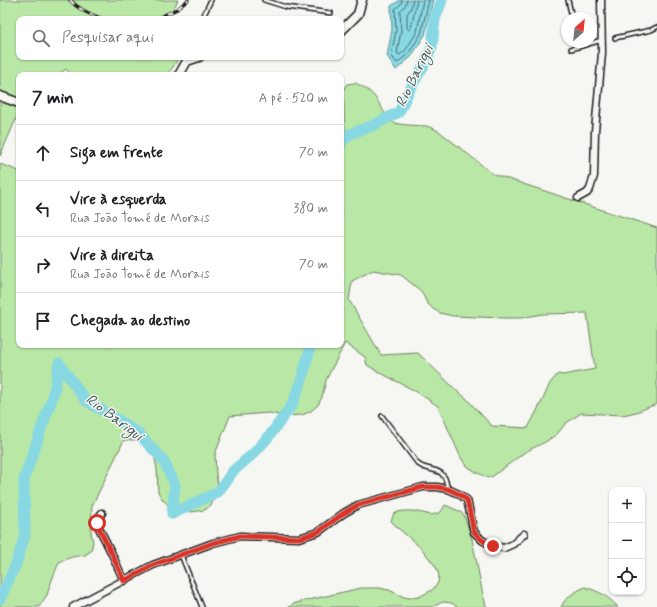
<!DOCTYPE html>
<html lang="pt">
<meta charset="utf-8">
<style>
:root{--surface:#fff;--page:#f6f6f6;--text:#202124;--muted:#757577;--line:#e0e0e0}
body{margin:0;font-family:Mynerve,sans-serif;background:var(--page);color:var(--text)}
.controls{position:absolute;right:12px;bottom:12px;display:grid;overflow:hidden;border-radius:8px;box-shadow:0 1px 3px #0004}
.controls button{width:36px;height:36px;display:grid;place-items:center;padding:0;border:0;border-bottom:1px solid var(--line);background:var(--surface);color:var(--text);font:20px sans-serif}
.compass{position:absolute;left:561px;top:12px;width:36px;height:36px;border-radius:50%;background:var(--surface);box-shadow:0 1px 3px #0004;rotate:27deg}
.stop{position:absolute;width:12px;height:12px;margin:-9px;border:3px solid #d93025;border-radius:50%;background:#fff}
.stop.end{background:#d93025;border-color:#fff;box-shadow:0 1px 4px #0008}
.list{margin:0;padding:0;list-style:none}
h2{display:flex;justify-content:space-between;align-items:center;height:52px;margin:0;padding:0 16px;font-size:17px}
h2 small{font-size:13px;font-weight:400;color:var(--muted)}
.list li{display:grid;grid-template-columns:26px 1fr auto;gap:12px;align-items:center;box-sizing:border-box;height:56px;padding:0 16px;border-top:1px solid var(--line)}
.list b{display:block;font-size:15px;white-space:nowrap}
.list p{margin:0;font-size:13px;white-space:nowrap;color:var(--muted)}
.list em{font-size:13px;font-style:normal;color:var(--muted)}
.icon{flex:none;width:22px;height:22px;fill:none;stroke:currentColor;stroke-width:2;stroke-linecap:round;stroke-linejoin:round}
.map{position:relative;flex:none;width:657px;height:607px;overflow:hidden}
.search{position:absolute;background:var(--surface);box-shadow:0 1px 3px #0004;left:16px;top:16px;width:328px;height:44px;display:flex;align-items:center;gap:10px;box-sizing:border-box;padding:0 14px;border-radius:8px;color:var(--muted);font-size:15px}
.panel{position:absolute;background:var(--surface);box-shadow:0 1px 3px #0004;left:16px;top:72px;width:328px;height:276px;border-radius:8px}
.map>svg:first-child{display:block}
.green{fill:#b9e7a5;stroke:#6a8260;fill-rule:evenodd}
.water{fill:#88d8e3;stroke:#5d8d93}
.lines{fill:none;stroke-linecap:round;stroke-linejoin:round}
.shore{stroke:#47676c;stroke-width:1}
.river{stroke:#88d8e3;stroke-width:11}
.lane-casing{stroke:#1c1c1c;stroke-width:6}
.street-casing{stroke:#1c1c1c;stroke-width:9}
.secondary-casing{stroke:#1c1c1c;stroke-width:11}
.lane{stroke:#f6f6f2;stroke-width:3}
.street{stroke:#f6f6f2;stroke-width:6}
.secondary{stroke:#f6f6f2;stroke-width:8}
.rail-casing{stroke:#1c1c1c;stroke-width:3.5}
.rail{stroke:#f6f6f2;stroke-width:2;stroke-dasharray:6;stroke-linecap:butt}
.route{stroke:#d93025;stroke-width:5}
.labels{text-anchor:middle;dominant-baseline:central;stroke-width:3;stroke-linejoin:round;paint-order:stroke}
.water-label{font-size:15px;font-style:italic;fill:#3c5458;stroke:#f6f6f2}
</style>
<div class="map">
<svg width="657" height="607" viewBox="0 0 657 607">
<rect width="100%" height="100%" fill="#f6f6f2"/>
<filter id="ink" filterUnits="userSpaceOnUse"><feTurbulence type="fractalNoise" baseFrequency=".025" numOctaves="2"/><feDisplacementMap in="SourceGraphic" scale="8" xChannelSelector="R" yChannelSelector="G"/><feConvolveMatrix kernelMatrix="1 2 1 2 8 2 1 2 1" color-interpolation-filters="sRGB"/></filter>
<g filter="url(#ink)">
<path class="green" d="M 0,0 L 178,0 L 171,13 L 171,19 L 19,19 L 19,57 L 178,57 C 176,64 171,71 165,75 L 71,75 L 66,69 L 57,75 L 19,75 L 19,112 L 0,156 Z
M 355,83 C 364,87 372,92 377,100 C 382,107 385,116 391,121 C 397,126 418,125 426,126 C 431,127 435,129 440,132 L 493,174 L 657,228 L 657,404 L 636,412 L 623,415 L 581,413 L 565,424 L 558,433 L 547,441 L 525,452 L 493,476 L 488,478 L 476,472 L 467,466 L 461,458 L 438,406 L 417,392 L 377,371 L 367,365 L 365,357 L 345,343 L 326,380 L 322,397 L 318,405 L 311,411 L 302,415 L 284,416 L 269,413 L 230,416 L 215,454 L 216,475 L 218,485 L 216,497 L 211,505 L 205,510 L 191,512 L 178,510 L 169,506 L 163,500 L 158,492 L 157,469 L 151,440 L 124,440 L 92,506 L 91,532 L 93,542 L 91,551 L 85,555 L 72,557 L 59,562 L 50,585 L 47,595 L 39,607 L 0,607 L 0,164 L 19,171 L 19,345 L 341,345 L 341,149 L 345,147 L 343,90 L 347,84 ZM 373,270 L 401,275 L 421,291 L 427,303 L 433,309 L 440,313 L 453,316 L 504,318 L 521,318 L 542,314 L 587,313 L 595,369 L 563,375 L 558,374 L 550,383 L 544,397 L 528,428 L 492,426 L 477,410 L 466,398 L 457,391 L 418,353 L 381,355 L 349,300 L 352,281 Z
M 445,505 L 459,511 L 464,515 L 472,539 L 482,590 L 486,606 L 488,607 L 457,607 L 452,603 L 443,602 L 432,607 L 289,607 L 293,604 L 304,601 L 361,588 L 379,588 L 389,590 L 404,597 L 410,598 L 419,597 L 432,590 L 438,583 L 439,575 L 436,567 L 421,548 L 398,528 L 391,521 L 394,513 L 403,511 L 413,511 L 432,515 L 441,512 Z
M 585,587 C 601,592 607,596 618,607 L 561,607 C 566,596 575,592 585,587 Z"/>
<path class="water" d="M 400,0 L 433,0 L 425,35 L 411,57 L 396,70 L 387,56 L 392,30 L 391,6 Z"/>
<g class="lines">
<path class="shore" d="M 402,0 L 401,4 L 395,9 L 396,31 L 391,55 L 396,62 L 397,63 L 408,54 L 421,34 L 429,0
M 407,0 L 405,6 L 400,11 L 401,31 L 397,53 L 399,55 L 405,51 L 417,32 L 423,0
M 413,0 L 411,8 L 407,14 L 407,28 L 409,30 L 411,28 L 417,0"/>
<path class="river" d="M 341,143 L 350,134 L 374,125 L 399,112 L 409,91 L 423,67 L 432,47 L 435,19 L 442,0
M 0,599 L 16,564 L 25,535 L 24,479 L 45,418 C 53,401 56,381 59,363 L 86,401 L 114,417 L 139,434 L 164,461 L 175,485 L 172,514 L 218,492 L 233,471 L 254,453 L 270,435 L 292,405 L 301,382 L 311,345"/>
<defs>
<path id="lane" d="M 264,0 L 286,7 L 331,13
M 568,0 L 572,18
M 202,19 L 211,0
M 615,38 L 651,30 L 657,27
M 571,49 L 602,40
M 382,416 L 418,464 L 423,467 L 437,471 L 441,473 L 445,478 L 448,489
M 181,555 L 202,607"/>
<path id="street" d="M 578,198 L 587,193 L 590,189 L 594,176 L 595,131 L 602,53 L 601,0
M 102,513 L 97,519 L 97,523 L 99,528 L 112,554 L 124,581
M 73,607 L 153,565 L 213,543 L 240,536 L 299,538 L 318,532 L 344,513 L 358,505 L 423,487 L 437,487 L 448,489 L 459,494 L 467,500 L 470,513 L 474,532 L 482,540 L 493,546 L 504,548 L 513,544 L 524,534"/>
<path id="secondary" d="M 341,31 L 358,14 L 362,0
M 179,75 L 187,61 L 199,57
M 0,96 L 19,103"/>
</defs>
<use href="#lane" class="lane-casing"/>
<use href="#street" class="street-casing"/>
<use href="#secondary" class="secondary-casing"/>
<use href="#lane" class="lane"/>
<use href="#street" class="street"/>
<use href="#secondary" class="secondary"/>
<defs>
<path id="rail" d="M 70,0 C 78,9 91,15 102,19
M 156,19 L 177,9 L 188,0"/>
</defs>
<use href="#rail" class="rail-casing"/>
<use href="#rail" class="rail"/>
</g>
</g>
<g class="lines" filter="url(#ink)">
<path class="route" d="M 97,523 L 99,528 L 112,554 L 124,581 L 153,565 L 213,543 L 240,536 L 299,538 L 318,532 L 344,513 L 358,505 L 423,487 L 437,487 L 448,489 L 459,494 L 467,500 L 470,513 L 474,532 L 482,540 L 493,546"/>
</g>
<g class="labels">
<g class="water-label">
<text transform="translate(415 76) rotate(-64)">Rio Barigui</text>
<text transform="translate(114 418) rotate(37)">Rio Barigui</text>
</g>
</g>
</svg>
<div class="controls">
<button>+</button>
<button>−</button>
<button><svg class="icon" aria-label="locate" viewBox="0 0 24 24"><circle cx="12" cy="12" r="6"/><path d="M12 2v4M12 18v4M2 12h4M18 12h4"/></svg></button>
</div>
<svg class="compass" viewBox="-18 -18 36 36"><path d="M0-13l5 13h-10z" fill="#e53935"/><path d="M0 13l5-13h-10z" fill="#757577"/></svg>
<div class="stop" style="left:97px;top:523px"></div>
<div class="stop end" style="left:493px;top:546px"></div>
<div class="search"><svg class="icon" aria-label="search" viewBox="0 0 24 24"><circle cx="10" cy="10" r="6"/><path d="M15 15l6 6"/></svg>Pesquisar aqui</div>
<section class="panel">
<h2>7 min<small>A pé · 520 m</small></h2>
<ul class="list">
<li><svg class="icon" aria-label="ahead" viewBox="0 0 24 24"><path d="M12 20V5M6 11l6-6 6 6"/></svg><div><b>Siga em frente</b></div><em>70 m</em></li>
<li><svg class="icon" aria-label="left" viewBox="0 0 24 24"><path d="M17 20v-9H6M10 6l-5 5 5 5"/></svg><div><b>Vire à esquerda</b><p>Rua João Tomé de Morais</p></div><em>380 m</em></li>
<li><svg class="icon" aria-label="right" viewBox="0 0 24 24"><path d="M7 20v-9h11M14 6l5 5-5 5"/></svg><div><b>Vire à direita</b><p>Rua João Tomé de Morais</p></div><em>70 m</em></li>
<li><svg class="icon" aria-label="arrive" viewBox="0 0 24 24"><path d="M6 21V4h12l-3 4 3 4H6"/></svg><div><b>Chegada ao destino</b></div></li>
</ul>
</section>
</div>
